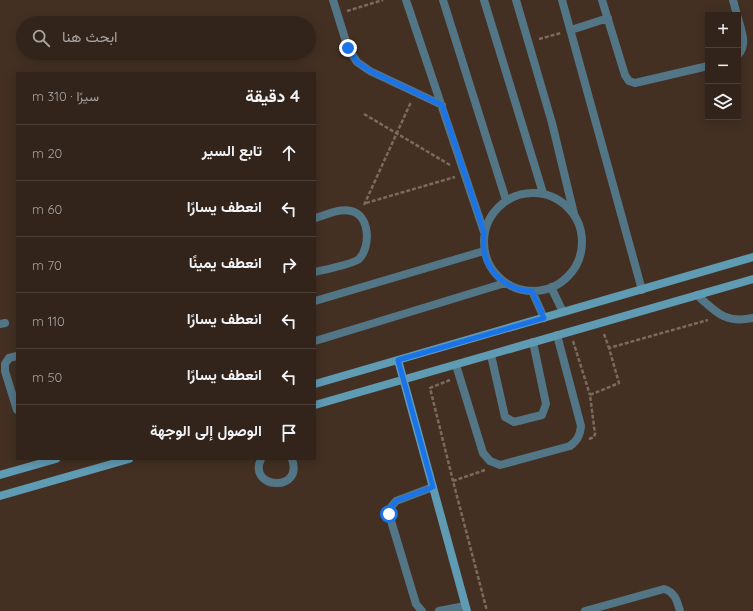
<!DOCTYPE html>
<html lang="ar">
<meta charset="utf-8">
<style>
:root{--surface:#32241a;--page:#3d3027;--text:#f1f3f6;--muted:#a8a4a2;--line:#4d4139}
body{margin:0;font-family:Quicksand,Vazirmatn,sans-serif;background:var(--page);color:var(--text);direction:rtl}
.controls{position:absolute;right:12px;top:12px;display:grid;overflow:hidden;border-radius:0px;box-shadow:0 2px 10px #0003}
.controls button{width:36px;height:36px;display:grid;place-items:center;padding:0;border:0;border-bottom:1px solid var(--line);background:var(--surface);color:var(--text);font:20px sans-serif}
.stop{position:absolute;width:12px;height:12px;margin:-9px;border:3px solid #1a73e8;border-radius:50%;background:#fff}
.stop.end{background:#1a73e8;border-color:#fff;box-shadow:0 1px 4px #0008}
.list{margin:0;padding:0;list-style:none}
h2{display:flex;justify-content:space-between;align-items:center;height:52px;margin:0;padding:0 16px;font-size:17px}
h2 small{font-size:13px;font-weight:400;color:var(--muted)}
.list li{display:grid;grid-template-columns:26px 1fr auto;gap:12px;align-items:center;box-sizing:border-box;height:56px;padding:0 16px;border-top:1px solid var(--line)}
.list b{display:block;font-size:15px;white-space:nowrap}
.list em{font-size:13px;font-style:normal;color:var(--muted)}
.icon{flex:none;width:22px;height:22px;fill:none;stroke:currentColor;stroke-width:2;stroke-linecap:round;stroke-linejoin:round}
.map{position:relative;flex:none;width:753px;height:611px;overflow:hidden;direction:ltr}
.search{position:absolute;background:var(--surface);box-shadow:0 2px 10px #0003;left:16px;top:16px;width:300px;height:44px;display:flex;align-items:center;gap:10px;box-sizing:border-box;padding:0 14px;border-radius:22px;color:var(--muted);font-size:15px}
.panel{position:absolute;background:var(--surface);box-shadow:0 2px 10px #0003;left:16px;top:72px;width:300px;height:388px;border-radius:0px;direction:rtl}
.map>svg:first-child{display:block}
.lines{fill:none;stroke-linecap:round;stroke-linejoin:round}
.path{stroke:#7b6a5f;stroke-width:2.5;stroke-dasharray:4 2;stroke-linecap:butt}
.lane{stroke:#537686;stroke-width:8}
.secondary{stroke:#609bb4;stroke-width:8}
.route{stroke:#1a73e8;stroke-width:5}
</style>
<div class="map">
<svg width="753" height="611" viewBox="0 0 753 611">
<rect width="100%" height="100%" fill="#433023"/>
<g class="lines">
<path class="path" d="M 347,11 L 383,0
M 539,39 L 561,33
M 364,114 L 450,165
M 366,203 L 455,177
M 364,205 L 411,102
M 604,334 L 609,348
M 573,341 L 590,395
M 450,380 L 430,388 L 453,481
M 589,439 L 594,437 L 595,434 L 590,395 L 619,383 L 609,348 L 708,320
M 485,470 L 453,481 L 487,611"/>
<path class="lane" d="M 333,0 L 348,48 L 357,62 L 370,71 L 442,105
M 406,0 L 484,232
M 443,0 L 506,200
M 484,0 L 543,193
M 516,0 L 552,123 L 574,214
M 562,0 L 642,290
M 602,0 L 625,75 L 629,81 L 635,83 L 708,66
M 733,0 L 737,15
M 738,18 C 741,30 748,45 738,55
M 571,30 L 608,18
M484 242a49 49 0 1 1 98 0a49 49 0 1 1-98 0Z
M 315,218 C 326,215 339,208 351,211 C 370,215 371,247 359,259 C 354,264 323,270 315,272
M 551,287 L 563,312
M 532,291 L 544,318
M 697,295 C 716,312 725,324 753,318
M 315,301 L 484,251
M 0,324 L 5,323
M 315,341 L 505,283
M 491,355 L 505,417 L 514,422 L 542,415 L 546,404 L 533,342
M 17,356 L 9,358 L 5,364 L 5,371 L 17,410
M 456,365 L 483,453 L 490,461 L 500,465 L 570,446 C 578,440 580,435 581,426 L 557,335
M 261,459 C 247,489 304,493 292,459
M 422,611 L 416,604 L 389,514 L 391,507 L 396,501 L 433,487
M 439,611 L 465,606
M 585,611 L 664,589 C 675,592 677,601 680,611"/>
<path class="secondary" d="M 398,360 L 467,611
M 315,384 L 753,257
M 315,405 L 753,279
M 0,475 L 56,459
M 0,496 L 129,459"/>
</g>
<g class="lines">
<path class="route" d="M 348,48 L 357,62 L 370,71 L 442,105 L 484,232 C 484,238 483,245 484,251 C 488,274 509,291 532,291 L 544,318 L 398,360 L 433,487 L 396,501 L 391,507 L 389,514"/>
</g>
</svg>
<div class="controls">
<button>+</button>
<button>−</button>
<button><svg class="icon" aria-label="layers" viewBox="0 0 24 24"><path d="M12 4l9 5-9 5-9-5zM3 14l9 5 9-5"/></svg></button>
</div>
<div class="stop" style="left:389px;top:514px"></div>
<div class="stop end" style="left:348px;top:48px"></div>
<div class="search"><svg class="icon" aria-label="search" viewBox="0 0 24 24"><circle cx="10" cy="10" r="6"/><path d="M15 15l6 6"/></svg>ابحث هنا</div>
<section class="panel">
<h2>4 دقيقة<small>سيرًا · 310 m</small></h2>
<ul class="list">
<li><svg class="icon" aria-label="ahead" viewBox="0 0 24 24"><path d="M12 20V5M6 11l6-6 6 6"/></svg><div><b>تابع السير</b></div><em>20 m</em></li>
<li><svg class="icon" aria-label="left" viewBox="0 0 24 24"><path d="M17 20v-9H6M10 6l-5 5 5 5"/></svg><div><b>انعطف يسارًا</b></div><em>60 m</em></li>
<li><svg class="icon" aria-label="right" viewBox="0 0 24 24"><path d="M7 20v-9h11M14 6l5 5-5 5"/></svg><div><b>انعطف يمينًا</b></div><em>70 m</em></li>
<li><svg class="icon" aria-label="left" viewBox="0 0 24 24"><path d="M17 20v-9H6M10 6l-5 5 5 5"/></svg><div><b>انعطف يسارًا</b></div><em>110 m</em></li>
<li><svg class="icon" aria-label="left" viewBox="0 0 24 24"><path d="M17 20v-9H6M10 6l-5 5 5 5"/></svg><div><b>انعطف يسارًا</b></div><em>50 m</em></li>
<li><svg class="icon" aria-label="arrive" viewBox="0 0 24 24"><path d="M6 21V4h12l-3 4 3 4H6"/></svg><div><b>الوصول إلى الوجهة</b></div></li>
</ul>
</section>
</div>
